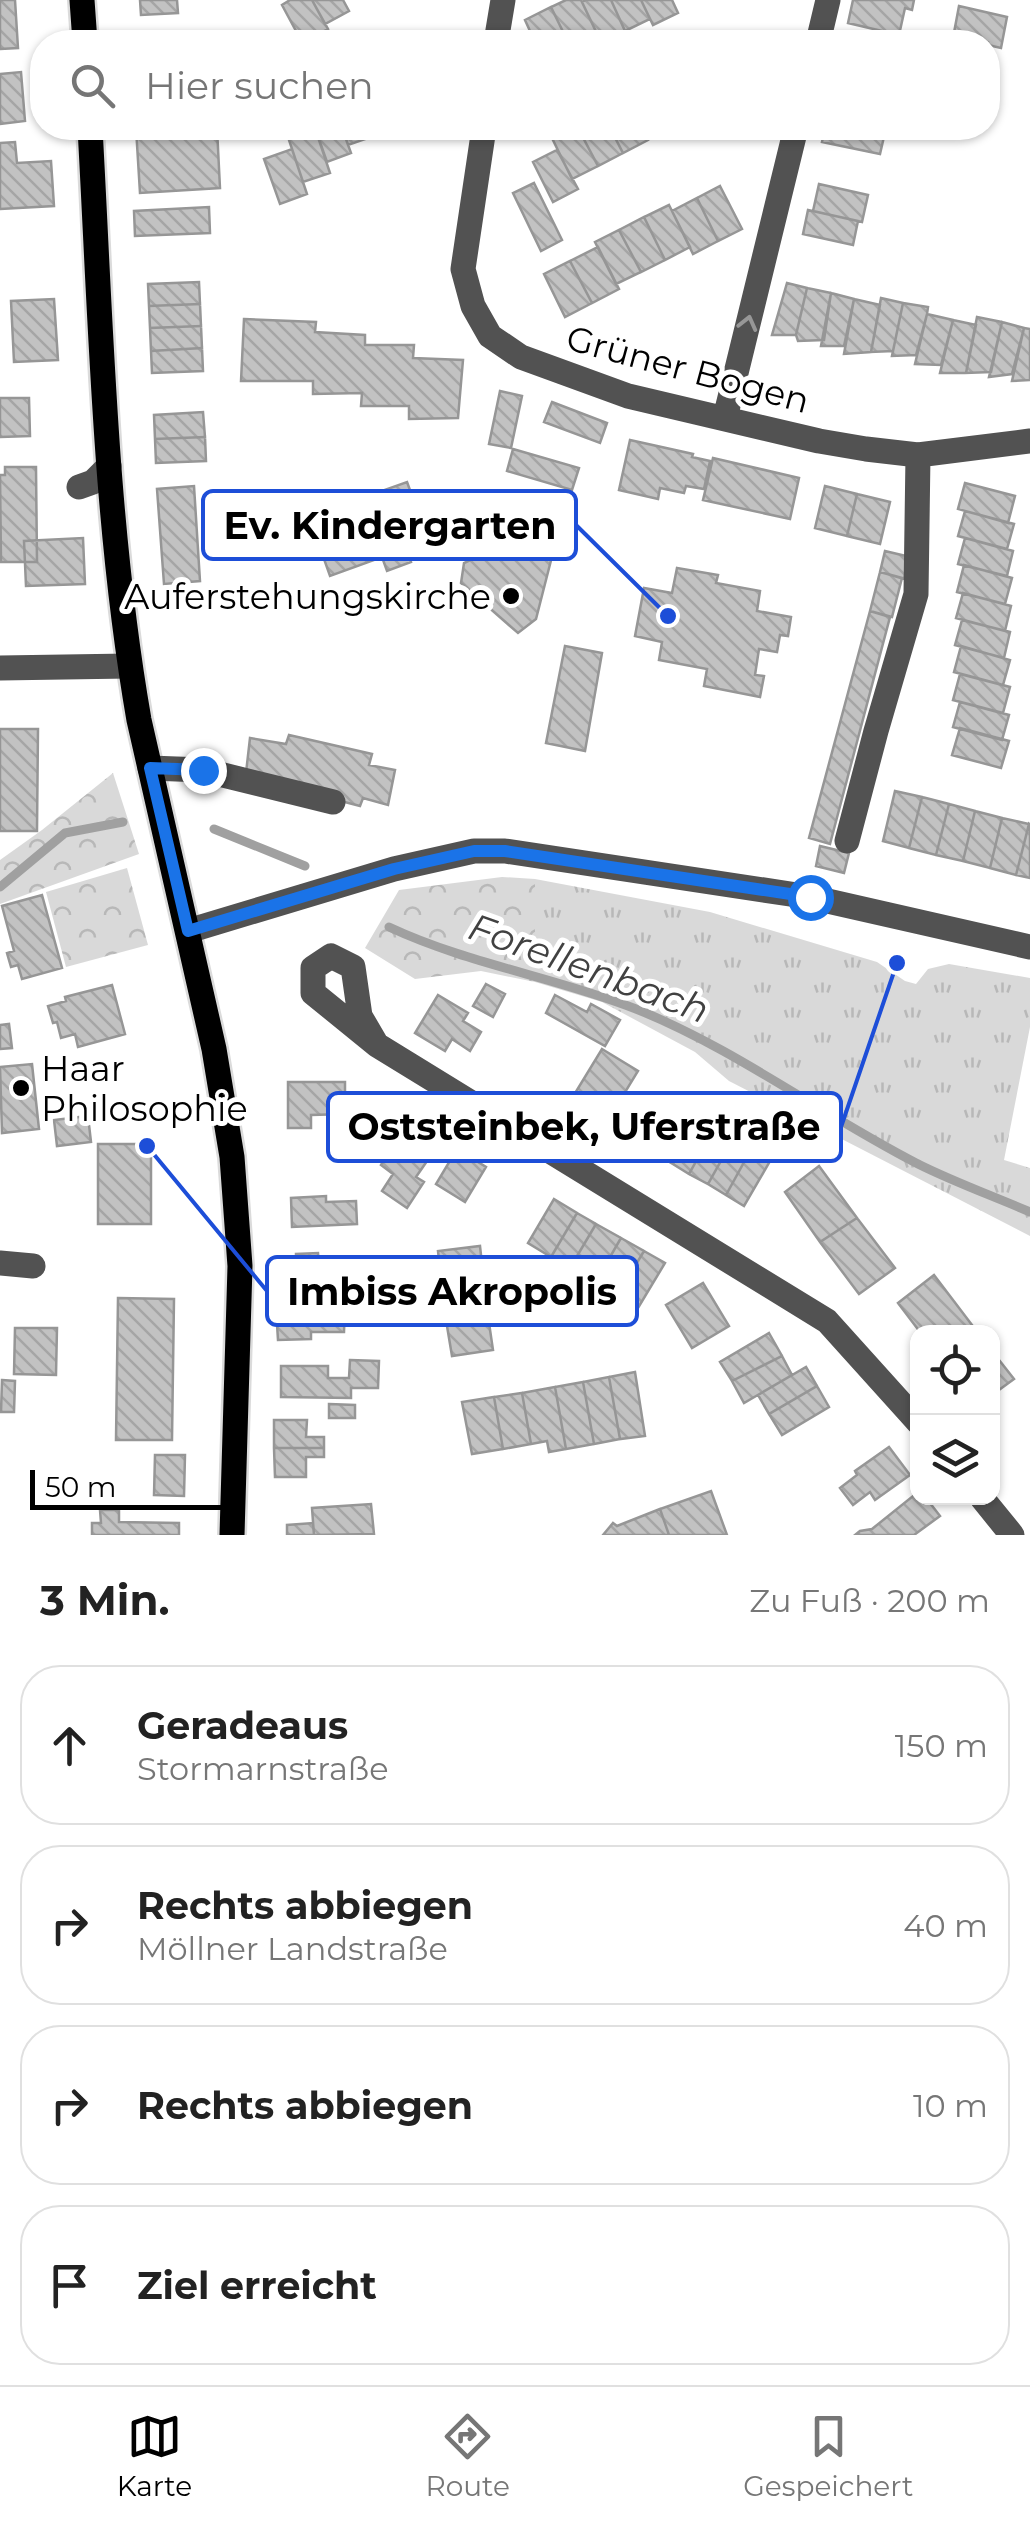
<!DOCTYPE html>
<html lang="de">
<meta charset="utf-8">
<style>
:root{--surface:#fff;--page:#f6f6f6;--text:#222;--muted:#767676;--line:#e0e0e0;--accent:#000}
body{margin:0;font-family:Montserrat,sans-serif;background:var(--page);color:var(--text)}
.controls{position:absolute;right:30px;bottom:30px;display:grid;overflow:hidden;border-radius:20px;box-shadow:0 2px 8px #0004}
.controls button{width:90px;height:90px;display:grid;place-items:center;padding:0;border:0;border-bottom:2px solid var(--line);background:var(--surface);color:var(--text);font:50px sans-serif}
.scale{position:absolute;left:30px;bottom:25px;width:208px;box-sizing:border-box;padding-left:10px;border:5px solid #000;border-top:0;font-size:28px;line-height:35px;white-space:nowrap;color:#000;-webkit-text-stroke:8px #fff;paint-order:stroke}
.stop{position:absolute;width:30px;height:30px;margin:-22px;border:8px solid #1a73e8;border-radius:50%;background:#fff}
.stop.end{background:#1a73e8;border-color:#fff;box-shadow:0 2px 10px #0008}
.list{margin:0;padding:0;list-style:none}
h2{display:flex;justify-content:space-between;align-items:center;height:130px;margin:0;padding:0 40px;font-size:42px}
h2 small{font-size:32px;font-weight:400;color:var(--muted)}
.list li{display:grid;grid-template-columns:65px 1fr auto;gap:30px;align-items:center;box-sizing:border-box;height:160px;margin:0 20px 20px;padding:0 20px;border:2px solid var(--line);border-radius:40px}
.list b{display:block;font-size:38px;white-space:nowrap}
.list p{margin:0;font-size:32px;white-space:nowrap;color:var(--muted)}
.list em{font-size:32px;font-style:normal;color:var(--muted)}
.icon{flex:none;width:55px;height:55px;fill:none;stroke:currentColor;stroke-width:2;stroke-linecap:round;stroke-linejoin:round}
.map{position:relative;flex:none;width:1030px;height:1535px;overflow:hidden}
.search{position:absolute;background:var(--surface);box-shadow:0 2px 8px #0004;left:30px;right:30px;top:30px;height:110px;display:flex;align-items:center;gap:25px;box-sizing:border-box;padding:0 35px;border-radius:40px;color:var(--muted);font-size:38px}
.sheet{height:850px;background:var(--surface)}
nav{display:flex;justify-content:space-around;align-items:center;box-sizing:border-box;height:140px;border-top:2px solid var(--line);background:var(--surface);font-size:28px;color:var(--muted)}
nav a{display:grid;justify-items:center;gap:5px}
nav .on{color:var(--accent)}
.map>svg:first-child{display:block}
.grass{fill:url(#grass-tufts)}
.park{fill:url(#park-crowns)}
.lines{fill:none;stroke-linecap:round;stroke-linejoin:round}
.stream{stroke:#a0a0a0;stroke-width:9}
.building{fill:url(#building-back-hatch);stroke:#969696;stroke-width:2.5}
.major-casing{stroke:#dbdbdb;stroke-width:30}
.minor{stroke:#525252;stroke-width:25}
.major{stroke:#000;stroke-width:25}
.oneway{stroke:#979797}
.route{stroke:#1a73e8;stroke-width:12}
.poi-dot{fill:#000;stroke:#fff;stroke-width:4}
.labels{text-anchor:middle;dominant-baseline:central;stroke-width:10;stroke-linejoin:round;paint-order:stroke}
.street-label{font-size:35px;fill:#000;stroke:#fff}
.poi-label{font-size:35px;fill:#000;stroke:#fff;text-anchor:end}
.water-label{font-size:38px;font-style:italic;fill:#414141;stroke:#fff}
.leader{fill:none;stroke:#1d4ed8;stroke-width:4}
.callout-dot{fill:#1d4ed8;stroke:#fff;stroke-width:4}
.callout{fill:#fff;stroke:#1d4ed8;stroke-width:4}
.callout-label{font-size:38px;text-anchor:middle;font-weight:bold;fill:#000}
</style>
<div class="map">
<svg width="1030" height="1535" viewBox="0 0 1030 1535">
<defs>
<pattern id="grass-tufts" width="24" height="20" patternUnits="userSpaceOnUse" patternTransform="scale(2.5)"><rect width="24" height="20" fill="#d9d9d9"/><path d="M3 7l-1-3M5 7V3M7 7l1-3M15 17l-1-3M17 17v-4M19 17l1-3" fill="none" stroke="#b8b8b8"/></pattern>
<pattern id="park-crowns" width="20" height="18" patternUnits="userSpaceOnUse" patternTransform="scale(2.5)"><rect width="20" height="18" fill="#d9d9d9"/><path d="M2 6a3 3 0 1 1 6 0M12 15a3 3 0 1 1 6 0" fill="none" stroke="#b8b8b8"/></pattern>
<pattern id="building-back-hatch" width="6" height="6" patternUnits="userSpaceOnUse" patternTransform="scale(2.5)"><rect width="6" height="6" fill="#c2c2c2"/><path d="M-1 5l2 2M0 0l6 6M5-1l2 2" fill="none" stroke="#a5a5a5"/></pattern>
</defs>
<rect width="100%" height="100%" fill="#fff"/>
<path class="grass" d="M 535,879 L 710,912 L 877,962 L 905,981 L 916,984 L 928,969 L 949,964 L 1030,978 L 1030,1027 L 1004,1160 L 1030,1168 L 1030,1236 L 729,1081 L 695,1052 L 602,1002 L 535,982 Z"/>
<path class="park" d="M 113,773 L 139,854 L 0,904 L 0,860 L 42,830 Z
M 127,868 L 148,945 L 66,967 L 46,892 Z
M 502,877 L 535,879 L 535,982 L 481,971 L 415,979 L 365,948 L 399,890 Z"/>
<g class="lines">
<path class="stream" d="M 214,829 L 305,866
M 0,887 L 65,833 L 123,822
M 389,927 C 468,964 555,977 636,1009 C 736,1049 822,1115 918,1164 C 954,1182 993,1196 1030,1212"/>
</g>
<path class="building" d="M 0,0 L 15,0 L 18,48 L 0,49 Z
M 140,0 L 177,0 L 178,13 L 141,15 Z
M 290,0 L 312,0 L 328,29 L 302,42 L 282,5 Z
M 312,0 L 343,0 L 349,11 L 325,24 Z
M 566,0 L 581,0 L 598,36 L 584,42 L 568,42 L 551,7 Z
M 586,0 L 611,0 L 625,31 L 601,42 L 582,2 Z
M 611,0 L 641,0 L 650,19 L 625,31 Z
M 641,0 L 672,0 L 678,13 L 653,25 Z
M 853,0 L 914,0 L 912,10 L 905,8 L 899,35 L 848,23 Z
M 959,6 L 1007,17 L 1001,48 L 988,45 L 988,42 L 953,38 Z
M 551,7 L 568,42 L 535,42 L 525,20 Z
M 21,72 L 25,121 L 0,124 L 0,74 Z
M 136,128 L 217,128 L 220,188 L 140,193 Z
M 315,128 L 330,173 L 303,182 L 288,137 Z
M 315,128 L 342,128 L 351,153 L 327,162 Z
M 342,128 L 371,128 L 374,136 L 348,145 Z
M 573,128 L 578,128 L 598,166 L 572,179 L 552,138 Z
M 578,128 L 610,128 L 623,153 L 598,166 Z
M 610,128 L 642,128 L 648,140 L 623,153 Z
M 825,128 L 886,128 L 880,154 L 822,142 Z
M 15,142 L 17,163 L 51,161 L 54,206 L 0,209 L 0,143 Z
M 292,149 L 307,194 L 280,204 L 264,159 Z
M 557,150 L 578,189 L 553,202 L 533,162 Z
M 534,183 L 562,240 L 541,251 L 513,193 Z
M 819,184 L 868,195 L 862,222 L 813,211 Z
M 720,186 L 742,229 L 718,241 L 697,198 Z
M 697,198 L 718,241 L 693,254 L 672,211 Z
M 669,205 L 690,247 L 665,260 L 644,217 Z
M 209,207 L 210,233 L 135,236 L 134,211 Z
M 808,210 L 858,221 L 853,245 L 803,234 Z
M 644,217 L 665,260 L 641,272 L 619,230 Z
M 619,230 L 641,272 L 616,284 L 595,242 Z
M 598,247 L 619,289 L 592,303 L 570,261 Z
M 570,261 L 592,303 L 565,317 L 544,274 Z
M 199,282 L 200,304 L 149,306 L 148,284 Z
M 787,283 L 807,288 L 796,335 L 772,335 Z
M 807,288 L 831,293 L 824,340 L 798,341 L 796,335 Z
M 831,293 L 854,299 L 844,346 L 821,346 Z
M 881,298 L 903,303 L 893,351 L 871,352 Z
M 54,299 L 58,360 L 14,362 L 11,301 Z
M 854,299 L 880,305 L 871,352 L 844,354 Z
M 903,303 L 928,307 L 927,314 L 916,355 L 892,356 Z
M 200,304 L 201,326 L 150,328 L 149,306 Z
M 927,314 L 953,320 L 941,365 L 915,364 Z
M 977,317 L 1002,322 L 991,372 L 966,373 Z
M 244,319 L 316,322 L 315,332 L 365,335 L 365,345 L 414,345 L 413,358 L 463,360 L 458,418 L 409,419 L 409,406 L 361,406 L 362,393 L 313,394 L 313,381 L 241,381 Z
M 953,320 L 976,325 L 966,373 L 940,373 Z
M 1002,322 L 1024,328 L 1012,374 L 989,377 Z
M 201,326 L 202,348 L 151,351 L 150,328 Z
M 1024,328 L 1030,329 L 1030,380 L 1012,381 Z
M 202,348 L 203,371 L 152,373 L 151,351 Z
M 500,391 L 522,396 L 511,448 L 489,444 Z
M 0,398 L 29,398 L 30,436 L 0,437 Z
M 552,402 L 607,423 L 600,443 L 544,422 Z
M 203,412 L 205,437 L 155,439 L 154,415 Z
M 205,437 L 206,461 L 156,463 L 155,439 Z
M 630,440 L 693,454 L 692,457 L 710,461 L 704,489 L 686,486 L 684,493 L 660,488 L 658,499 L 619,490 Z
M 513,449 L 579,468 L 572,490 L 507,471 Z
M 713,458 L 799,478 L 790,519 L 703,500 Z
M 5,467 L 36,467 L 37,562 L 1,562 L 0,475 L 5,475 Z
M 407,482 L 428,539 L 406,548 L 411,562 L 387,571 L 382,557 L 330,576 L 318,542 L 324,540 L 314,515 Z
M 965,483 L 1015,496 L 1008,523 L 958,509 Z
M 194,486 L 200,581 L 164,584 L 157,489 Z
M 825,486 L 857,494 L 847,536 L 815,528 Z
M 857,494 L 890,502 L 880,544 L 847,536 Z
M 965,511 L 1014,524 L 1007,549 L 958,536 Z
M 552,528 L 558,533 L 536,619 L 518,633 L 461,583 L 464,563 L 495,548 Z
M 83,538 L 85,584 L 26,586 L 24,541 Z
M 965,538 L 1013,551 L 1007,576 L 958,564 Z
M 885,551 L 910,557 L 904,579 L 880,572 Z
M 964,565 L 1012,578 L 1005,604 L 957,592 Z
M 677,568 L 718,575 L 716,583 L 760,591 L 757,611 L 791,617 L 788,636 L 780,635 L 777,652 L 759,649 L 755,675 L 764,676 L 760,697 L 704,686 L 707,669 L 659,660 L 662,642 L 635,636 L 644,588 L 672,593 Z
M 880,572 L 902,578 L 892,617 L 870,611 Z
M 963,593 L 1011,606 L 1005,631 L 956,618 Z
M 870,611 L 890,617 L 830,844 L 809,838 Z
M 962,620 L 1010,632 L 1004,658 L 955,645 Z
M 565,646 L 602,653 L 585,751 L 546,743 Z
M 961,646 L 1010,660 L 1003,685 L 954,672 Z
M 960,674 L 1010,687 L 1003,713 L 953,700 Z
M 960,702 L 1009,715 L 1002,740 L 953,727 Z
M 960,728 L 1009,741 L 1001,768 L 952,755 Z
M 0,729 L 38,729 L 37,831 L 0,831 Z
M 289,735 L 372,754 L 369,765 L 395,770 L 388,805 L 363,798 L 360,806 L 279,785 L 246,773 L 250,738 L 286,744 Z
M 895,791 L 922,797 L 909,848 L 883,841 Z
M 922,797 L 949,804 L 936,855 L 909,848 Z
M 949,804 L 975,811 L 963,861 L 936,855 Z
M 975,811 L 1002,818 L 990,868 L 963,861 Z
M 1002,818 L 1029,824 L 1016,875 L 990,868 Z
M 1029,824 L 1030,825 L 1030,878 L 1016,875 Z
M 820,846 L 849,853 L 844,873 L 816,866 Z
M 42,895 L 62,968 L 22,979 L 18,965 L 11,967 L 7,953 L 14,951 L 2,906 Z
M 486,984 L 505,994 L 493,1017 L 473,1006 Z
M 112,985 L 125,1034 L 78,1047 L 75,1034 L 61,1038 L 57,1022 L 53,1023 L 48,1006 L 66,1001 L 65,997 Z
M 438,995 L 468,1013 L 463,1021 L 481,1032 L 470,1051 L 452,1039 L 445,1051 L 415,1033 Z
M 555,995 L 587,1012 L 591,1004 L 620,1020 L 605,1046 L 546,1013 Z
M 9,1024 L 12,1048 L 0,1049 L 0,1025 Z
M 602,1049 L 638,1071 L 619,1102 L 644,1118 L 618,1159 L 558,1121 Z
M 32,1064 L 39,1129 L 2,1133 L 0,1067 Z
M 288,1082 L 345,1082 L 345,1114 L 311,1115 L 311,1128 L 288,1128 Z
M 683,1103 L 702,1114 L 673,1164 L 654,1153 Z
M 702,1114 L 717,1124 L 689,1174 L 673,1164 Z
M 88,1116 L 91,1142 L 57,1146 L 54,1120 Z
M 717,1124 L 736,1134 L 708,1184 L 689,1174 Z
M 405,1128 L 436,1148 L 416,1177 L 424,1182 L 407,1208 L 382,1191 L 393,1174 L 381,1165 Z
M 736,1134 L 754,1144 L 726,1195 L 708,1184 Z
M 98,1144 L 151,1144 L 151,1224 L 98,1224 Z
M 754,1144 L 773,1156 L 744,1206 L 726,1195 Z
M 457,1149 L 486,1167 L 465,1202 L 436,1184 Z
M 819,1166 L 857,1218 L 820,1242 L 785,1192 Z
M 326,1196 L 326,1202 L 356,1201 L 357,1224 L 292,1227 L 291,1198 Z
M 554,1199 L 577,1213 L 551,1257 L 528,1243 Z
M 577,1213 L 596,1224 L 570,1268 L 551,1257 Z
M 857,1218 L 895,1268 L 859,1294 L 820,1242 Z
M 596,1224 L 621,1238 L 595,1283 L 570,1268 Z
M 621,1238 L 644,1251 L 618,1295 L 595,1283 Z
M 480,1246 L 484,1282 L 442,1287 L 438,1251 Z
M 644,1251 L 665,1263 L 638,1308 L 618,1295 Z
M 318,1253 L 319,1265 L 296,1266 L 296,1254 Z
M 934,1275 L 972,1325 L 963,1332 L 920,1332 L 898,1303 Z
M 703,1283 L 729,1326 L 692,1348 L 666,1305 Z
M 118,1298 L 174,1299 L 172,1440 L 116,1440 Z
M 345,1304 L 344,1332 L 311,1332 L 311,1339 L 278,1340 L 276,1308 Z
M 488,1316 L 493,1350 L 452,1356 L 446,1320 Z
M 15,1328 L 57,1328 L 56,1375 L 14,1374 Z
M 769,1333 L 782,1356 L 732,1381 L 720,1362 Z
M 992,1351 L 1014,1379 L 992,1395 Z
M 782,1356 L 792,1375 L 744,1403 L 732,1381 Z
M 350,1360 L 379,1361 L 378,1388 L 351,1388 L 351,1398 L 281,1397 L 281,1366 L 328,1366 L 328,1378 L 349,1378 Z
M 806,1367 L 817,1386 L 769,1414 L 758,1395 Z
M 635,1372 L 645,1436 L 620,1439 L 609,1377 Z
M 609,1377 L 620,1439 L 594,1444 L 583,1382 Z
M 2,1380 L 15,1381 L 14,1412 L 1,1412 Z
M 583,1382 L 594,1444 L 566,1449 L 555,1387 Z
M 817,1386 L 829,1407 L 782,1435 L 769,1414 Z
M 555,1387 L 566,1449 L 549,1452 L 547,1441 L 531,1444 L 522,1393 Z
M 522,1393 L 531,1444 L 503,1449 L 494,1397 Z
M 494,1397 L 503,1449 L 472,1454 L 462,1402 Z
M 329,1404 L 355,1405 L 355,1418 L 329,1418 Z
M 274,1420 L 307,1420 L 306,1437 L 324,1437 L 324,1448 L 274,1448 Z
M 889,1447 L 910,1475 L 875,1500 L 870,1492 L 853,1505 L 840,1488 L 857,1475 L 855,1471 Z
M 274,1448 L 324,1448 L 324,1457 L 306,1457 L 306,1477 L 275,1477 Z
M 155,1455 L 185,1455 L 184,1496 L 154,1495 Z
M 711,1491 L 727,1535 L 669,1535 L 660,1509 Z
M 918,1492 L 918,1498 L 926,1498 L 940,1516 L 914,1535 L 855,1535 L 860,1531 L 872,1529 Z
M 371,1504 L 374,1534 L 314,1535 L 312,1508 Z
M 660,1509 L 669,1535 L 603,1535 L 613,1523 L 617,1526 Z
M 100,1510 L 119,1510 L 119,1522 L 179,1523 L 179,1535 L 92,1535 L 92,1523 L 101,1523 Z
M 313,1523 L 314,1535 L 287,1535 L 287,1525 Z"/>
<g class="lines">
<defs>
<path id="major" d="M 82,0 L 85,42
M 90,128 C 101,325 105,525 139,720 L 214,1049 L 232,1157 L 240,1266 L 232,1535"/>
</defs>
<use href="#major" class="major-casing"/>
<path class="minor" d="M 496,42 L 503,0
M 818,42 L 828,0
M 484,128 L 463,269 L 473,306 L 490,336 L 521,357 L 628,396 L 819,441 L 866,449 L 918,455 L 1030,441
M 725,418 L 796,128
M 79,487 L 93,482 L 109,466
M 0,668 L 129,666
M 150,768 L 203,770 L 333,802
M 847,841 L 876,731 L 916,594 L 918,455
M 188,931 L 394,869 L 474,851 L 505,851 L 810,897 L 1030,947
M 377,1045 L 360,1016 L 353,967 L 331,956 L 313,968 L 313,993 L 377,1045 L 827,1321 L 918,1422
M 0,1263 L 33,1266
M 982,1498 L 1012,1535"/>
<use href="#major" class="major"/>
</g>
<defs><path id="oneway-chevron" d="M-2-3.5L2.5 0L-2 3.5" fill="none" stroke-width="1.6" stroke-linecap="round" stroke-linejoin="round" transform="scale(2.5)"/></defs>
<use class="oneway" href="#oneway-chevron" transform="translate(748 323) rotate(-76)"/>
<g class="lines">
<path class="route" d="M 203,770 L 150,768 L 188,931 L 394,869 L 474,851 L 505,851 L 810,897"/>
</g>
<g class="poi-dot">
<circle cx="511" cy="596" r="10"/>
<circle cx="21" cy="1088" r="10"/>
</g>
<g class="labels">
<g class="street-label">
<text transform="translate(688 369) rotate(15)">Grüner Bogen</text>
</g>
<g class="poi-label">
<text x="491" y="596">Auferstehungskirche</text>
<text x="41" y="1068" text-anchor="start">Haar<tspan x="41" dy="40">Philosophie</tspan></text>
</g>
<g class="water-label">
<text transform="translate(589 968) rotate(20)">Forellenbach</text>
</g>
</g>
<path class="leader" d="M668 616L576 525M897 963L841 1127M147 1146L267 1291"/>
<g class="callout-dot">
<circle cx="668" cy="616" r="10"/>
<circle cx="897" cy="963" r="10"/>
<circle cx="147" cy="1146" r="10"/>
</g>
<g class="callout">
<rect x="203" y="491" width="373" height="68" rx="10"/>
<rect x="328" y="1093" width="513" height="68" rx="10"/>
<rect x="267" y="1257" width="370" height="68" rx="10"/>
</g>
<g class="callout-label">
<text x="390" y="539">Ev. Kindergarten</text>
<text x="584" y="1140">Oststeinbek, Uferstraße</text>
<text x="452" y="1305">Imbiss Akropolis</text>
</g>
</svg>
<div class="controls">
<button><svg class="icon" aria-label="locate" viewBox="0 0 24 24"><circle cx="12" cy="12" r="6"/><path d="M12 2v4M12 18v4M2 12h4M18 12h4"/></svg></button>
<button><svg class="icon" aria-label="layers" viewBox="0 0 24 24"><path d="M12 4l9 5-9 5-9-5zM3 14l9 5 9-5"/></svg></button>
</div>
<div class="scale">50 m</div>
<div class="stop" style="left:810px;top:897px"></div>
<div class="stop end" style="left:203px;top:770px"></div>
<div class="search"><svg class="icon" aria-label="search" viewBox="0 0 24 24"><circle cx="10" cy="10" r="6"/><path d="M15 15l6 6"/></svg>Hier suchen</div>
</div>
<section class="sheet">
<h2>3 Min.<small>Zu Fuß · 200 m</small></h2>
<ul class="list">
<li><svg class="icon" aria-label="ahead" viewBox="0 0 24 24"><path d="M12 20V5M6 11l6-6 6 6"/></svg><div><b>Geradeaus</b><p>Stormarnstraße</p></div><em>150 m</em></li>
<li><svg class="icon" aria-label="right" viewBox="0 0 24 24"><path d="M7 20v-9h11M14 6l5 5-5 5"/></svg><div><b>Rechts abbiegen</b><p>Möllner Landstraße</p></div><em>40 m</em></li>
<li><svg class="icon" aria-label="right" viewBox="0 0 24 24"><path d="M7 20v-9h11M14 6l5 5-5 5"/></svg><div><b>Rechts abbiegen</b></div><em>10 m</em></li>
<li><svg class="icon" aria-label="arrive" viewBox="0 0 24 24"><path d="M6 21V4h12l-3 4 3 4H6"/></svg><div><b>Ziel erreicht</b></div></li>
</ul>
</section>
<nav>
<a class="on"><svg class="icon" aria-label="map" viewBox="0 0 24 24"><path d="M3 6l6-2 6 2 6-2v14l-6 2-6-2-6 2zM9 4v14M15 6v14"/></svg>Karte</a>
<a><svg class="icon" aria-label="directions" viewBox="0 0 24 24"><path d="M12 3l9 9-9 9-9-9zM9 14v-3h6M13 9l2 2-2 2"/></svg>Route</a>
<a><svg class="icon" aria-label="saved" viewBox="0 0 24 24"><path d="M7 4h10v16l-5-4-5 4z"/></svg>Gespeichert</a>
</nav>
